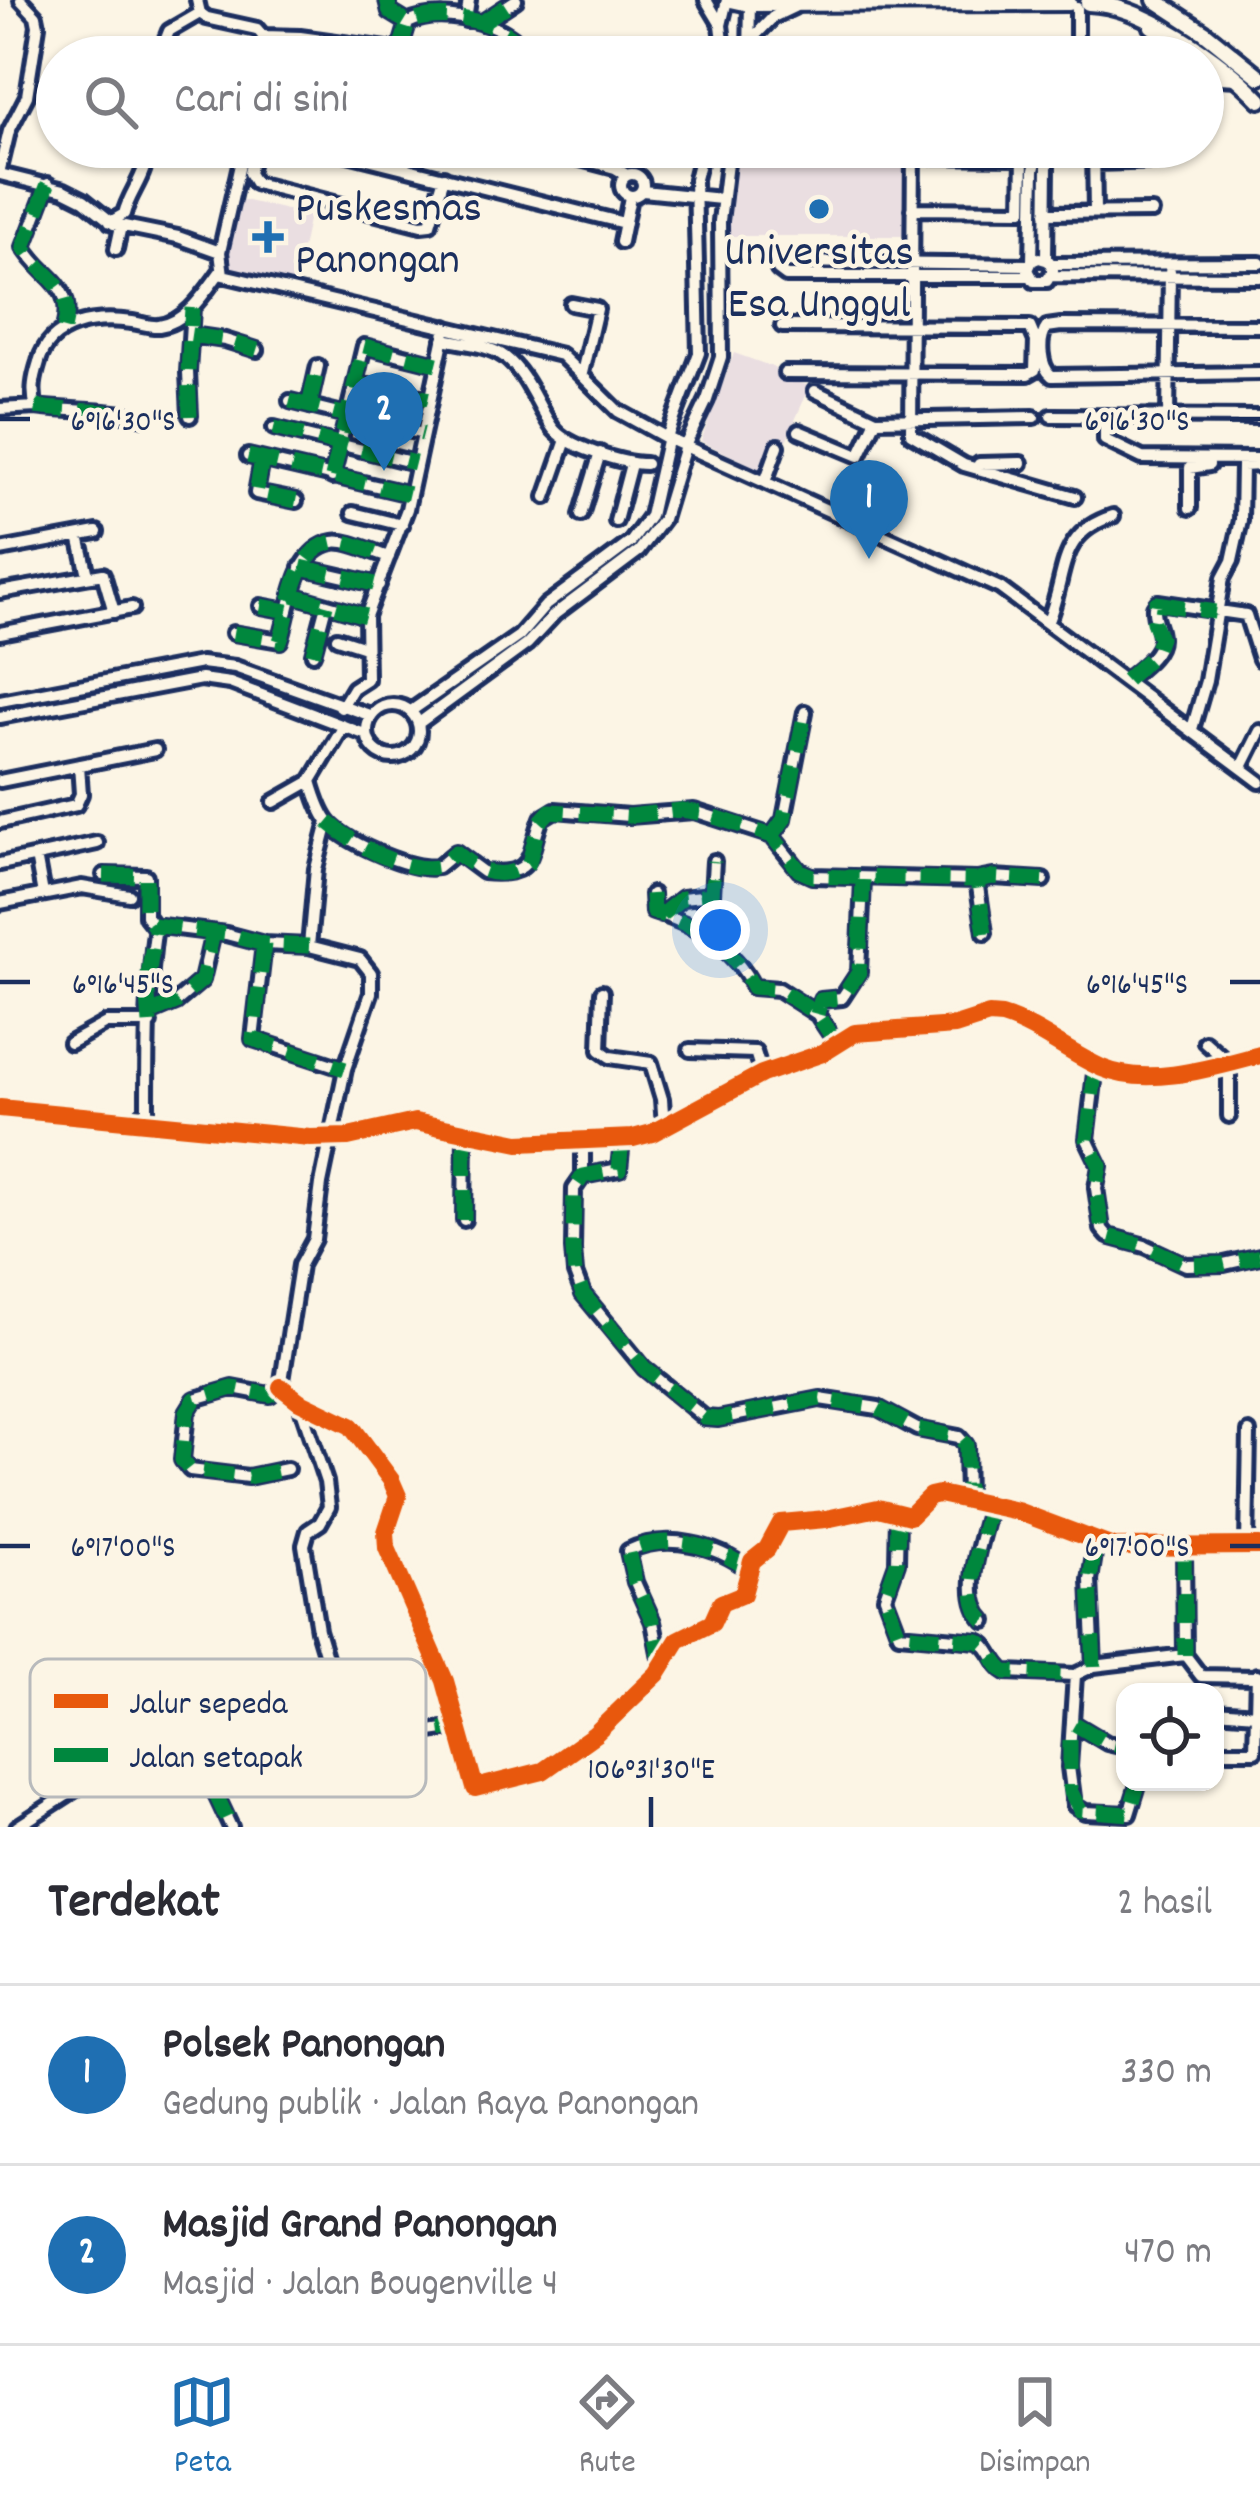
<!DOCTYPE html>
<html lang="id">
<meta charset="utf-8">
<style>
:root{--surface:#fff;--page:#f2f2f3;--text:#2b2b33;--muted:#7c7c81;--line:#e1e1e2;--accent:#1f6fb2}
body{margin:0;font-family:Dekko,sans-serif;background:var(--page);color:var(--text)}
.controls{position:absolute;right:36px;bottom:36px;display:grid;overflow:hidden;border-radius:24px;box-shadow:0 3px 9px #0004}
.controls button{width:108px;height:108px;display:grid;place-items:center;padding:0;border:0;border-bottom:3px solid var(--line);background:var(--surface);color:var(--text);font:60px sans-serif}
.you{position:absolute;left:720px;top:930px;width:42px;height:42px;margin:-30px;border:9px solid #fff;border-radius:50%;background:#1a73e8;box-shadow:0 0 0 18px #1a73e833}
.badge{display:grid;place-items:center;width:78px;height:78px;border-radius:50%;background:var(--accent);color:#fff;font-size:39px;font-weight:700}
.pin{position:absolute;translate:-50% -99px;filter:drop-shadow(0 3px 6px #0008)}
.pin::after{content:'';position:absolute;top:63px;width:42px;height:36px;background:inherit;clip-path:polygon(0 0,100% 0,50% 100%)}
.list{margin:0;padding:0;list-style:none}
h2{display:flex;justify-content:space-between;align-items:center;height:156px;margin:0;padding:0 48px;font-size:51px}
h2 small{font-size:39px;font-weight:400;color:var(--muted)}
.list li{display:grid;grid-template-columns:78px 1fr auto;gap:36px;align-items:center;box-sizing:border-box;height:180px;padding:0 48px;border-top:3px solid var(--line)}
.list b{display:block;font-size:45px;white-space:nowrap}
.list p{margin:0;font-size:39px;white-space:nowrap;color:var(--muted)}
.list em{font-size:39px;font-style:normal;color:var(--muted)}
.icon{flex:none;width:66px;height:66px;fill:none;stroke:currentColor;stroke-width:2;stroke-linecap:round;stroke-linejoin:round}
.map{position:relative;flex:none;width:1260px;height:1827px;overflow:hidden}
.search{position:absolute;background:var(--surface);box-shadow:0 3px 9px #0004;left:36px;right:36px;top:36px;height:132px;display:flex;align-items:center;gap:30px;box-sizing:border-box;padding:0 42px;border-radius:66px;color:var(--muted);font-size:45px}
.sheet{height:516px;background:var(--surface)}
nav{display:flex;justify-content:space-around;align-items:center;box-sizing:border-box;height:168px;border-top:3px solid var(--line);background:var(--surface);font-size:33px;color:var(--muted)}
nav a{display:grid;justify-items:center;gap:6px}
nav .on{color:var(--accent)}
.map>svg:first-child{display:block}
.built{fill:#eadee1}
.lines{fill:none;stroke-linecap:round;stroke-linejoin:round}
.minor-casing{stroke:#1b2f5e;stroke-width:20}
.major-casing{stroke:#1b2f5e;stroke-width:22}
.minor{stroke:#fcf5e5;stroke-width:10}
.major{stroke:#fcf5e5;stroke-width:14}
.quiet{stroke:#00873e;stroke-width:15;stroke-dasharray:30 15;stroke-linecap:butt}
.cycleway-casing{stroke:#fcf5e5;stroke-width:26}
.cycleway{stroke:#e8590c;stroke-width:18}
.ticks{fill:none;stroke:#1b2f5e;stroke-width:4.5}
.poi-dot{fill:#1f6fb2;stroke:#fcf5e5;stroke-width:4.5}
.labels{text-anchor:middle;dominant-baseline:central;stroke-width:9;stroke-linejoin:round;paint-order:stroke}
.poi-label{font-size:45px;fill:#1b2f5e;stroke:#fcf5e5;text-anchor:start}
.key{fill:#fcf5e5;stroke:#b8babc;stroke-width:3}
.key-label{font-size:33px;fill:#1b2f5e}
.ticks-label{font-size:30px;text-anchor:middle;fill:#1b2f5e;stroke:#fcf5e5;stroke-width:9;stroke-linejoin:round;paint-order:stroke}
</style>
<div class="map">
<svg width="1260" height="1827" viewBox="0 0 1260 1827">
<rect width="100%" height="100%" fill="#fcf5e5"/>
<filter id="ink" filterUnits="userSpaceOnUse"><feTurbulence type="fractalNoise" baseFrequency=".00833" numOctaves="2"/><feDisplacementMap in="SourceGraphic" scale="24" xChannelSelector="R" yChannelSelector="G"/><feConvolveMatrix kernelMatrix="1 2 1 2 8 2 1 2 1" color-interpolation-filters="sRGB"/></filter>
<g filter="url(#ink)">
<path class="built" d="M 801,147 L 908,147 L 909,236 L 729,236 L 731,185 L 737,159 L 797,160 Z
M 239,199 L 309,215 L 294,288 L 229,274 L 226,258 Z
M 734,353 L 773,367 L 785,379 L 810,386 L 771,475 L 701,441 Z"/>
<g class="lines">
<defs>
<path id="minor" d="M 197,0 L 200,13 L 207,18 L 257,29 L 263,36 L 261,57
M 387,0 L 390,12 L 408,23
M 706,0 L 721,25
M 466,20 L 469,0
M 481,23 L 516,0
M 1150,27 L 1190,57
M 263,36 L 300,37 L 401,51
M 749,42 L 773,17 L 794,7
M 160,54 L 169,31 L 200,13
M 275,57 L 279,48 L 287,46 L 361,57
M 403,57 L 401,46 L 408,23 C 436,9 488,19 513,38 L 518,57
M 725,57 L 721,25 L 727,0
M 749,57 L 750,0
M 1077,57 L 1077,8
M 1203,66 L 1220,78 L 1237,79
M 244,147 L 220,252 L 223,275 L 561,355 L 618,411 L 667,438 L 1000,588 L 1260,782
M 255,147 L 249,173 L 255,183 L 421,225 L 430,224 L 444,177
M 320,147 L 624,223
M 535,147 L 615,168 L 627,175
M 913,147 L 911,434 L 964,465 L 1075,497
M 1094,147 L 1095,212
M 1094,163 L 1163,161
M 606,165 L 610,147
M 0,169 L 9,131 L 27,96 L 38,26 L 36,16 L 21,0
M621 185a11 11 0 1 1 22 0a11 11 0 1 1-22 0Z
M 0,174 L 64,190 L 84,200 L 114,224 L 178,237 L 220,252
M 48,184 L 24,247 C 44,281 76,283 64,329
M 643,191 L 721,199
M 912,209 L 1022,210 L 1023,157 L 913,156
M 1046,213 L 1152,212
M 110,222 L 124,214 C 130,190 149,174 146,147
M 621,242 L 630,197
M 116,249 L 121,226
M 1046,259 L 1047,165 L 1051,147
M 1032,261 L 1039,258 L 1049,261 L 1053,270 L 1047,281 L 1034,281 L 1028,270 L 1032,261 L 1034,170 L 1040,147
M 1051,264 L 1260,263
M 778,270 L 779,265 L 785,262 L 1029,265
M 778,270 L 786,276 L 1030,276
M 1052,276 L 1260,277
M 571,304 L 597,309 L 582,373
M 782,326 L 1030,327 L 1036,341 L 1035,370 L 1028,374 L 785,373
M 1260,326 L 1061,325 L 1047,327 C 1038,339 1040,367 1052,376 L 1260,373
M 191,335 L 225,340 L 257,350
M 443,339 C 462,343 490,345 505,357 C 527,374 537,405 552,427 C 564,446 623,464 646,464
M 355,383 L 430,399
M 815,391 L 876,420 L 1034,417
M 290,401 L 423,434
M 309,406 L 318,366
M 36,407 C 73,412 109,409 144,418
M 0,409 L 36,407 C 31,391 34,378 39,362 C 50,322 96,317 132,322 C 140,323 151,327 159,326 C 186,323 206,291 220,272
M 190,416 L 188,372 L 192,308
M 1051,416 L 1260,417
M 1105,416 L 1105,440 L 1142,458 L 1257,459
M 1168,417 L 1170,271
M 274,428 L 415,463
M 799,431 L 859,456 L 876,420
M 248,456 L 410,494
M 262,460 L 256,493 L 296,501
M 979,464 L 1021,463
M 332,477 L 364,346 L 437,364
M 765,482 L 778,446
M 546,497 L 566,440
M 1190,508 L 1190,468 L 1209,465
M 353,513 L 402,525
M 581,515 L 600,453
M 616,521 L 631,464
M 79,536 L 88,575
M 0,550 L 97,532
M 301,567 L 379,585
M 0,592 L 103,574 L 114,612
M 293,595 L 366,616
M 261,606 L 288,611
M 1048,621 C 1068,573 1056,534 1113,516
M 0,633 L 132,608
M 233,633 L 280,641 C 291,611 292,550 333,542 C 348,539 374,553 389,557
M 337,638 L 365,647
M 313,654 L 326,605
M 1126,680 C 1137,670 1161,655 1160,638 C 1160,627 1153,620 1154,607 L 1158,602 L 1246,615 L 1260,659
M 0,701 L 201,663 L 235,667 L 372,716
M367 731a26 26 0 1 1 52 0a26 26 0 1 1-52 0Z
M 341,708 L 353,688 L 367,679 L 366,616 L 407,509 L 446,327
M 411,711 L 519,636 L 546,605 L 631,542 L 650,516 L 669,432 L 699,353 L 695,179 L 703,147
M 0,717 L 201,679 L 230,683 L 367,735
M 419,723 L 527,644 L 555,614 L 639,551 L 663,519 L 685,446 L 707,400 L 721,357 L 720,221 L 729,147
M 344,726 L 311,781 C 315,795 321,815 331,825 C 350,844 413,872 438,867 L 456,852 L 483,872 C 537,877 527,857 542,818 L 555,810 L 629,816 L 694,811 L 772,836 L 799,870 L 812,876 L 977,880
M 1192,729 L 1206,681 L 1223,578 L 1232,561 L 1241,520 L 1242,466 L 1260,465
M 1242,767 L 1260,731
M 0,781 L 155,750
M 274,802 L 311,781
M 0,822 L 76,805 L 81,794 L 79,765
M 772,836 L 784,819 L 805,712
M 36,856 L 43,894
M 0,864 L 97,843
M 104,875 L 146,876 L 146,916 L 153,925 L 226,934 L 264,944 L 309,946 L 360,959 L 371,973 L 371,993 L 345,1069 L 321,1184 L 314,1239 L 300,1265 L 281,1387
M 652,894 L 653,912 C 695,924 734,948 753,987 L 778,989 L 817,1014 L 837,1044
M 0,903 L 82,887 L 129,895
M 661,915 L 682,898 L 712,895 L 714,861
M 985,933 L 977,880 L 993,877 L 1043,880
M 264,944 L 253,1039 L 345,1069
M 309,946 L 316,869 L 328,822
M 602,992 L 600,1050 L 610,1057 L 651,1063 L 662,1099 L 664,1126
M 150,1013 L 176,1002 L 202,980 L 213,933
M 817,1014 L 821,1000 L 842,998 L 859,972 L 863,880
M 1205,1042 L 1229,1063 L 1229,1116
M 70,1043 L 106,1023 L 150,1023
M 690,1050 L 755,1052 L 762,1074
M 1096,1065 L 1087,1139 L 1100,1166 L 1096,1188 L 1102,1229 L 1108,1236 L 1145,1246 L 1186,1265 L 1224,1264 L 1260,1256
M 0,1108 L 310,1138 L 348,1137 L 415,1122 L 519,1143 L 633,1138 L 652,1133 L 762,1074 L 823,1053 L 855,1033 L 955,1026 L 989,1015 L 1002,1016 C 1038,1027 1068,1053 1102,1068 C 1149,1088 1214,1067 1260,1055
M 134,1122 L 147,1110 C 147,1048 147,987 156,925
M 622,1140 L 619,1169 L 583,1176 L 574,1189 L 573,1249 L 575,1273 L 583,1294 L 644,1368 L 705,1418 L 718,1419 L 820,1399 L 878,1408 L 917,1429 L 959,1437 L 966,1445 L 967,1500
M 583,1176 L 583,1142
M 464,1220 L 465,1132
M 281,1387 L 299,1401 L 351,1426 L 391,1480 L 398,1496 L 386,1532 L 387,1548 L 445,1681 L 475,1788 L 543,1771 L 595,1734 L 657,1674 L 678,1640 L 712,1623 L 721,1603 L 743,1594 L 752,1561 L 767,1549 L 781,1523 L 826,1519 L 878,1508 L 910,1516 L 930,1496 L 939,1494 L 1017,1511 L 1113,1547 L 1260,1546
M 281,1387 L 270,1395 L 233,1388 L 195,1399 L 187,1412 L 182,1460 L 190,1470 L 248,1477 L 287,1469
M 898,1515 L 897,1563 L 885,1597 L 899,1634 L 978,1641 C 992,1646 993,1665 1006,1672 L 1075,1675
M 1247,1546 L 1249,1432
M 1184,1548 L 1185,1655 L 1201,1676 L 1254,1677
M 985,1621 C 958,1595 983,1537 990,1505
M 1094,1666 L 1090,1580 L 1096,1542
M 662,1668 L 653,1622 L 635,1582 L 628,1551 C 666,1532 717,1545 749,1570
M 223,1700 L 217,1797 L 231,1827
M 321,1708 L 330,1729 L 373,1739 L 458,1727
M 1215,1711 L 1256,1714
M 1075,1724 L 1107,1743 L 1125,1747
M 1223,1751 L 1255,1751 L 1257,1675
M 1137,1788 L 1129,1814 L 1085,1812 L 1074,1805 L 1069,1767 L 1075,1675 L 1094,1666 L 1185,1655
M 17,1827 L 76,1789 L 100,1734 L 129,1706 L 147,1698 L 196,1689 L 280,1718 L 295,1719 L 321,1708 L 333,1690 L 332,1677 L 318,1630 L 304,1545 L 308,1531 L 320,1523 L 329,1507 L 326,1482 L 299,1401"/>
<path id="major" d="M 731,0 L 749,4 L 1069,3
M 1155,0 L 1204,32 L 1260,77
M 1088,3 C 1142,4 1223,61 1260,100"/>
</defs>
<use href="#minor" class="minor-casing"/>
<use href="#major" class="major-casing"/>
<use href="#minor" class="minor"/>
<use href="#major" class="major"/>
<path class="quiet" d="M 387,0 L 390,12 L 408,23
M 481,23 L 516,0
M 403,57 L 401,46 L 408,23 C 436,9 488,19 513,38 L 518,57
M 48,184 L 24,247 C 44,281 76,283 64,329
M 191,335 L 225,340 L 257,350
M 355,383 L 430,399
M 290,401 L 423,434
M 309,406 L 318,366
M 36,407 C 73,412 109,409 144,418
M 190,416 L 188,372 L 192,308
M 274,428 L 415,463
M 248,456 L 410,494
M 262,460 L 256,493 L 296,501
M 332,477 L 364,346 L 437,364
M 301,567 L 379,585
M 293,595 L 366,616
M 261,606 L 288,611
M 233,633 L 280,641 C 291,611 292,550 333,542 C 348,539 374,553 389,557
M 313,654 L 326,605
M 1126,680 L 1154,654 L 1160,638 L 1153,622 L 1156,603 L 1215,612
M 328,822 C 354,844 403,873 438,867 L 456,852 C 478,872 501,883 529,863 L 539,823 L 550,811 L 629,816 L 682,810 L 706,814 L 772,836 L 799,870 L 812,876 L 977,880
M 772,836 L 784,819 L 805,712
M 104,875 L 146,876 L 146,916 L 153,925 L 226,934 L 264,944 L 309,946
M 652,894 L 653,912 C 695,924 734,948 753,987 L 778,989 L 817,1014 L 837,1044
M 661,915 L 682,898 L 712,895 L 714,861
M 985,933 L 977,880 L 993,877 L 1043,880
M 264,944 L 253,1039 L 345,1069
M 150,1013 L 176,1002 L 202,980 L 213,933
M 817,1014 L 821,1000 L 842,998 L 859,972 L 863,880
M 150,1023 L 147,983 L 156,925
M 1096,1065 L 1087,1139 L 1100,1166 L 1096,1188 L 1102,1229 L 1108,1236 L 1145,1246 L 1186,1265 L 1224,1264 L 1260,1256
M 622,1140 L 619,1169 L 583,1176 L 574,1189 L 573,1249 L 575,1273 L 583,1294 L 644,1368 L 705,1418 L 718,1419 L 820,1399 L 878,1408 L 917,1429 L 959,1437 L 966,1445 L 967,1500
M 464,1220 L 465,1132
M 281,1387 L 270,1395 L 233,1388 L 195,1399 L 187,1412 L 182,1460 L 190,1470 L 248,1477 L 287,1469
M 898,1515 L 897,1563 L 885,1597 L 899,1634 L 978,1641 C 992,1646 993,1665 1006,1672 L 1075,1675
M 1184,1548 L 1185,1655
M 985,1621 C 958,1595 983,1537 990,1505
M 1094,1666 L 1090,1580 L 1096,1542
M 662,1668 L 653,1622 L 635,1582 L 628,1551 C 666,1532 717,1545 749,1570
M 223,1700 L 217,1797 L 231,1827
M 321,1708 L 330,1729 L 373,1739 L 458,1727
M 1075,1724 L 1107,1743 L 1125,1747
M 1070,1740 L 1070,1790 L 1080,1810 L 1129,1814 L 1137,1788"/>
<defs>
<path id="cycleway" d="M 0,1108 L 310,1138 L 348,1137 L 415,1122 L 519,1143 L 633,1138 L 652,1133 L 762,1074 L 823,1053 L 855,1033 L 955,1026 L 989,1015 L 1002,1016 C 1038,1027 1068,1053 1102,1068 C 1149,1088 1214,1067 1260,1055
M 281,1387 L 299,1401 L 351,1426 L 391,1480 L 398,1496 L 386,1532 L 387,1548 L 445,1681 L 475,1788 L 543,1771 L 595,1734 L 657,1674 L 678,1640 L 712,1623 L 721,1603 L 743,1594 L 752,1561 L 767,1549 L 781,1523 L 826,1519 L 878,1508 L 910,1516 L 930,1496 L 939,1494 L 1017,1511 L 1113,1547 L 1260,1546"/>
</defs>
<use href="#cycleway" class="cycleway-casing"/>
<use href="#cycleway" class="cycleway"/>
</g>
</g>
<path class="ticks" d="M 0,419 L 30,419M 1230,419 L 1260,419M 0,982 L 30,982M 1230,982 L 1260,982M 0,1546 L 30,1546M 1230,1546 L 1260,1546M 651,1797 L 651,1827"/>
<g class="poi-dot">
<circle cx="819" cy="209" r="12"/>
<path d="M262 219h12v12h12v12h-12v12h-12v-12h-12v-12h12z"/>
</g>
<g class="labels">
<g class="poi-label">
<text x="295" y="211">Puskesmas<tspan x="295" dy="52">Panongan</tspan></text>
<text x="819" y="255" text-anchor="middle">Universitas<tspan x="819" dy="52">Esa Unggul</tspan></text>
</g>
</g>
<rect x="30" y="1659" width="396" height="138" rx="18" class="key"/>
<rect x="54" y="1694" width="54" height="14" fill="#e8590c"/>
<rect x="54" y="1748" width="54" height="14" fill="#00873e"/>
<g class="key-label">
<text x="129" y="1713">Jalur sepeda</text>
<text x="129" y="1767">Jalan setapak</text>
</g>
<g class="ticks-label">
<text x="123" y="430">6°16'30"S</text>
<text x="1137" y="430">6°16'30"S</text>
<text x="123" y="993">6°16'45"S</text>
<text x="1137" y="993">6°16'45"S</text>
<text x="123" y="1556">6°17'00"S</text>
<text x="1137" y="1556">6°17'00"S</text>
<text x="651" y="1778">106°31'30"E</text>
</g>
</svg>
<div class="controls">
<button><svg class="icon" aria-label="locate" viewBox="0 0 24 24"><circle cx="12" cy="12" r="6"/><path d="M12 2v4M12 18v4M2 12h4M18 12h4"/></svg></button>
</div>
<div class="you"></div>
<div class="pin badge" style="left:869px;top:559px">1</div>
<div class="pin badge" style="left:384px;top:471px">2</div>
<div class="search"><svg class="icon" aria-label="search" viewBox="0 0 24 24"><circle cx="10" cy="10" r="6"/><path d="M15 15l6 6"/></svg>Cari di sini</div>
</div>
<section class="sheet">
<h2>Terdekat<small>2 hasil</small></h2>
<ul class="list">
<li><span class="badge">1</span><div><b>Polsek Panongan</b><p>Gedung publik · Jalan Raya Panongan</p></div><em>330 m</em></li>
<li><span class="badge">2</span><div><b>Masjid Grand Panongan</b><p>Masjid · Jalan Bougenville 4</p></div><em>470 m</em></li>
</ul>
</section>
<nav>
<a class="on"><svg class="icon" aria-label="map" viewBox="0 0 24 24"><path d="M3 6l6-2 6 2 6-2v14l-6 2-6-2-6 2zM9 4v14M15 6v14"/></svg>Peta</a>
<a><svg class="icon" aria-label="directions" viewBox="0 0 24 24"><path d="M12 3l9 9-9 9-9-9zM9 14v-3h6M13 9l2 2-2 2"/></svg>Rute</a>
<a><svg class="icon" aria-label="saved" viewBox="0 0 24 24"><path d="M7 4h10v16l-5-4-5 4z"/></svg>Disimpan</a>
</nav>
